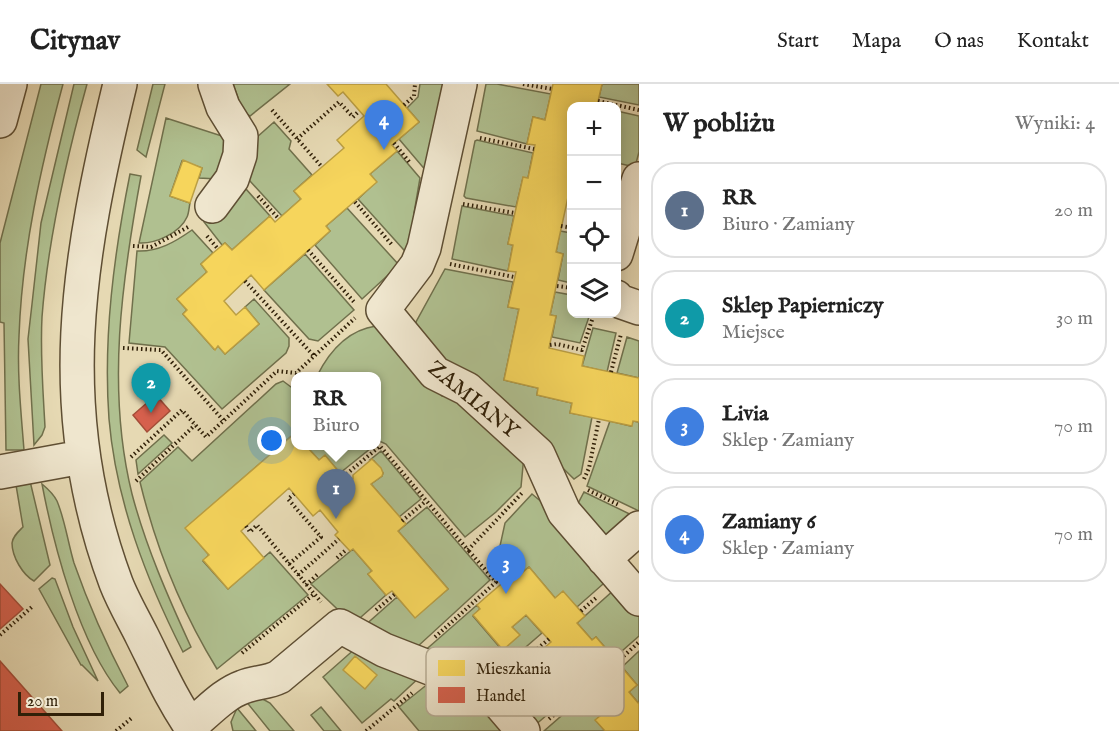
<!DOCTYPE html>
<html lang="pl">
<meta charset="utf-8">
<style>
:root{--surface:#fff;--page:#f2f2f2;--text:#222;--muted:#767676;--line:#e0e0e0;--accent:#d93025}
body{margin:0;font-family:"IM FELL English",serif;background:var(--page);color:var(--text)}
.controls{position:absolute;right:18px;top:18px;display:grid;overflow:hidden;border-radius:12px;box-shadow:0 3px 15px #0003}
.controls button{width:54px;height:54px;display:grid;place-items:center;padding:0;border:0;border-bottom:2px solid var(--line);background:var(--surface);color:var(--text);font:30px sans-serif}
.scale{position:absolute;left:18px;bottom:15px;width:86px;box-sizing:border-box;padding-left:6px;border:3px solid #302008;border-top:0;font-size:16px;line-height:21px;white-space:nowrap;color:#302008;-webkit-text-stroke:4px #efe6ce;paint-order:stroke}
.you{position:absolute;left:272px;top:357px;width:21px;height:21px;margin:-15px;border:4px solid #fff;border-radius:50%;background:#1a73e8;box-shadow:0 0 0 9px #1a73e833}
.badge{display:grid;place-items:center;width:39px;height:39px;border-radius:50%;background:var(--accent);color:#fff;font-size:20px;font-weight:700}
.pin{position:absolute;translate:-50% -50px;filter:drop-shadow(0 2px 3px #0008)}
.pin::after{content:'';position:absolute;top:32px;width:21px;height:18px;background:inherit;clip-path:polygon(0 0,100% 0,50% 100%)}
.popup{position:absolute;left:291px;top:288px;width:90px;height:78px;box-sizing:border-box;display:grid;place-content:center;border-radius:12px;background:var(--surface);filter:drop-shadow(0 2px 4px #0005);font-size:20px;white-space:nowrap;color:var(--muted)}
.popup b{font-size:22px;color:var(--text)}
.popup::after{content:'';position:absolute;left:50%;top:100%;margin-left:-12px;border:12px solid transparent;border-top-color:var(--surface)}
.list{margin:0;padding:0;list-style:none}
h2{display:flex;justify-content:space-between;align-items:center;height:78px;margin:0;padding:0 24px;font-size:26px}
h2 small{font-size:20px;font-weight:400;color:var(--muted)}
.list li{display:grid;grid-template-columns:39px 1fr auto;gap:18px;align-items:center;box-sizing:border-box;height:96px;margin:0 12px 12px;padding:0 12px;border:2px solid var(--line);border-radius:24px}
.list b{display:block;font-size:22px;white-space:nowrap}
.list p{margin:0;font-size:20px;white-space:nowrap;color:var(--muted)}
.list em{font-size:20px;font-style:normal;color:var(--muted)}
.icon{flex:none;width:33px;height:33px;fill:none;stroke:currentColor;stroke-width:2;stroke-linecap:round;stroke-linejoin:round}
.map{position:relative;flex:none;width:639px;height:647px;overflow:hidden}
header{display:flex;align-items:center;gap:36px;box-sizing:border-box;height:84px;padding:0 30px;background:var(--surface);border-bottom:2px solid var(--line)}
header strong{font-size:28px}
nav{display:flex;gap:33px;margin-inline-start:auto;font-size:21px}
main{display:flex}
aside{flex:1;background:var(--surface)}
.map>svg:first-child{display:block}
.green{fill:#b0c090;stroke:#70704c;stroke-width:1.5}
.homes{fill:#f6d55c;stroke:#bb9f43;stroke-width:1.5}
.shops{fill:#d6604d;stroke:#a44d38;stroke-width:1.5}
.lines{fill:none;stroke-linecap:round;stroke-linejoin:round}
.minor-casing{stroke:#5e4e33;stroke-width:36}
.path{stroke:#302008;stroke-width:4;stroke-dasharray:1.5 3;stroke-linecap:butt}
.minor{stroke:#efe6ce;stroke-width:33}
.labels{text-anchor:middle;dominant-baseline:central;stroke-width:6;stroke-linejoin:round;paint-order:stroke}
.street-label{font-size:22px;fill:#302008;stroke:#efe6ce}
.key{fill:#efe6ce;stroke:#b6ab93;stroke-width:1.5}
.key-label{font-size:16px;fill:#302008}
</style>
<header>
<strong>Citynav</strong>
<nav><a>Start</a><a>Mapa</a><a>O nas</a><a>Kontakt</a></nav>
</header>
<main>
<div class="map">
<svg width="639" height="647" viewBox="0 0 639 647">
<rect width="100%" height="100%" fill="#e6d9b3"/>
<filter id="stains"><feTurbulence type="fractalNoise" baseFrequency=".00333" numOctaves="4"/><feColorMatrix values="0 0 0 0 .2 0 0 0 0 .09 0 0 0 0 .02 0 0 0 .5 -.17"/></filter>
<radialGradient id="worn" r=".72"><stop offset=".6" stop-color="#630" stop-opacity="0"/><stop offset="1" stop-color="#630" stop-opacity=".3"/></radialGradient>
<path class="green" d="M 41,0 L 63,0 C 41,82 22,166 19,252 C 17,290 21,328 24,366 L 6,366 L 4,239 L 0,238 L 0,159 Z
M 74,0 L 87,0 C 66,76 48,154 42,233 C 40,270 43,306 45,343 L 42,351 L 34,361 L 28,255 L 32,220 L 41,139 Z
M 153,0 L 165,0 L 146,73 L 137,66 Z
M 233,0 L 290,0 L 250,32 L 243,28 Z
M 420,0 L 449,0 L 427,88 L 399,55 L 419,38 L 407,24 L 418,13 Z
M 486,0 L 497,0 L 551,10 L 545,36 L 533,33 L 527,60 L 477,47 Z
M 602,0 L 639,0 L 639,21 L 599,13 Z
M 617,27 L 639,32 L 639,68 L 635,83 L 617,79 Z
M 166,34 L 228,54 L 218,95 L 199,94 L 202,84 L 182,77 L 170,112 L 190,119 C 189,123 189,129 187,133 C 180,149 155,160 139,159 Z
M 274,38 L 291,57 L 289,65 L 312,91 L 294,107 L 301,115 L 282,132 L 240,86 L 247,62 Z
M 477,56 L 533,69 L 528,94 L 523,94 L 516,123 L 466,114 L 464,112 L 475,57 Z
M 397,67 L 420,94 L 414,129 L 423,130 L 412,175 L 358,115 L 376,98 L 370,90 Z
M 130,90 L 141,92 C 122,196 106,305 132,410 C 146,463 168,513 191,563 L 183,568 C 146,495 116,417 109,335 C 103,253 114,170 130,90 Z
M 238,96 L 270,132 L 232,166 L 225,159 L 222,161 L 204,138 L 217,129 Z
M 462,122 L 514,132 L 508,160 L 513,161 L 508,187 L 452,175 Z
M 347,124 L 399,181 L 362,215 L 315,161 L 330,147 L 326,142 Z
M 192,146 L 213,169 L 201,180 L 207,188 L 177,215 L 187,226 L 183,230 L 214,265 L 218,262 L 225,270 L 259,240 L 245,223 L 254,215 L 289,254 L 289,262 L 286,269 L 222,325 L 165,263 L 129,259 L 137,167 C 158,168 175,158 192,146 Z
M 560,147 L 571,149 L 571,199 L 558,196 L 563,170 L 556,168 Z
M 305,170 L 354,226 L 318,257 L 309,255 L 264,206 Z
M 445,185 L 513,198 L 508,223 L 519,225 L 504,296 L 538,304 L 537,311 L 572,319 L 570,329 L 592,333 L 581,390 L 574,395 L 473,296 L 442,282 L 417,255 L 416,238 Z
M 555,208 L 571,211 L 572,230 L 590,230 L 580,259 L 552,253 L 556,232 L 550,231 Z
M 376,242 L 442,312 L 465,314 L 524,371 L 521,403 L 496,428 L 465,453 L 386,360 L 377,356 L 376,292 L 317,292 C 329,268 348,246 376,242 Z
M 593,244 L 616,249 L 607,288 L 582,282 Z
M 627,253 L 639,257 L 639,294 L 617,289 Z
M 283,297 L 295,306 L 295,349 L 186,444 L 209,471 L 203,477 L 228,505 L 270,468 L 308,511 L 217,585 C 182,528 156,464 140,398 L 178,363 L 192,377 L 276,300 Z
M 610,337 L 631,342 L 633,337 L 639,338 L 639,427 L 587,402 Z
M 164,351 L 172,359 L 138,390 L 136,376 Z
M 306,362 L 368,362 L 371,364 L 340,389 L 325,372 L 319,376 Z
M 381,367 L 421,415 L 399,433 L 371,400 L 382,392 L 383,389 L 374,377 L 370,376 Z
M 30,397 L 50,481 L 34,497 C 23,491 12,473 12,459 C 13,452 18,448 23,443 L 16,401 Z
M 42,400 C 48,405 53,409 57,417 C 65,436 68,459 74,479 C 89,522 107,562 128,602 L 120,609 C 79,559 54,463 42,400 Z
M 584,408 L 638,434 L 605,461 L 572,431 Z
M 532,410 L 555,429 L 611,493 L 577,523 L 555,514 L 529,483 L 517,493 L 498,471 L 505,439 Z
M 427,423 L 490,496 L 416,564 L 362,544 L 397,513 L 415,533 L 448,505 L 398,447 Z
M 353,465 L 372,487 L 368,490 L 386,511 L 353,540 L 311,500 Z
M 52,494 L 55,495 L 73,543 L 98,597 L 82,581 L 81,581 L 39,505 Z
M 614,506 L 639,524 L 639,552 L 614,574 L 596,553 L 592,556 L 577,539 Z
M 477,521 L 480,525 L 473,532 L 502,566 L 519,551 L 512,543 L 526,531 L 542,549 L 489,595 L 421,570 Z
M 357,563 L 423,590 L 394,617 L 391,615 L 362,639 L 323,593 Z
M 639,567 L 639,620 L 629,608 L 637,601 L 622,583 Z
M 561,587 L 577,605 L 533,643 L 517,624 Z
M 434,595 L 463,605 L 512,647 L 419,647 L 399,623 Z
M 259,613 L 270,619 L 294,647 L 270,647 L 245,616 Z
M 583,613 L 600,632 L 596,636 L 605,647 L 544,647 Z
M 321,623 L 341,647 L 324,647 L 311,631 Z
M 237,624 L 256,647 L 233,647 L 231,638 Z"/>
<path class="homes" d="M 327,0 L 386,0 L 419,38 L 392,61 L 397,67 L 370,90 L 377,98 L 326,142 L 330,147 L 264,206 L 251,191 L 224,217 L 236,231 L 245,223 L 259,240 L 225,270 L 218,262 L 215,266 L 183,230 L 187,226 L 177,215 L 207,188 L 201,180 L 213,169 L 225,159 L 232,166 L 270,132 L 275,138 L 301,115 L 294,107 L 344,64 L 337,56 L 364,32 L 343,8 L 338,12 Z
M 553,0 L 602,0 L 597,22 L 572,22 L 572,95 L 556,168 L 563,170 L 550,231 L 556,232 L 549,264 L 584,272 L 582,282 L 639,294 L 639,338 L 633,337 L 632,342 L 570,329 L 572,319 L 537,311 L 538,304 L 504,296 L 519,225 L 508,223 L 516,188 L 508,187 L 513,161 L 508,160 L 523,93 L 528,94 L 535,61 L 527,60 L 533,33 L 545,36 Z
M 183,76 L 202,84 L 190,119 L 170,112 Z
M 295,349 L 296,362 L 306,362 L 319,376 L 325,371 L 348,399 L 353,395 L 353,391 L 372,375 L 381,384 L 383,389 L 382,392 L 371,400 L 406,440 L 398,447 L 448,505 L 415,534 L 392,507 L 386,511 L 368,490 L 372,487 L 353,465 L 350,467 L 335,451 L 338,448 L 320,426 L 313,432 L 289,404 L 241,447 L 264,474 L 228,505 L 203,476 L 209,471 L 185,444 Z
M 529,483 L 555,514 L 563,507 L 585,532 L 577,539 L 592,556 L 596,553 L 637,601 L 629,608 L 639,620 L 639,647 L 605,647 L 595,636 L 600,632 L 561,587 L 555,591 L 537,570 L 551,558 L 526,531 L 512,543 L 520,551 L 503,566 L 473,531 L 480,525 L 477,521 L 486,513 L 514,489 L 517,493 Z
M 355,572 L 377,591 L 365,605 L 343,586 Z"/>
<path class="shops" d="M 156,311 L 170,327 L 147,348 L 133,331 Z
M 0,500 L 23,525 L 0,545 Z
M 0,577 L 38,620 L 62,647 L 0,647 Z"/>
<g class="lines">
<defs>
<path id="minor" d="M 120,0 C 78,174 51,325 116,499 C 123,517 133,534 142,552 C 158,584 173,618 194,647
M 460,0 L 424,164 L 417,181 L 383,226 L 435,289 L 467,305 L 538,370 L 564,428 L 639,515
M 0,37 L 10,0
M 212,122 L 232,95 L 240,71 L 241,52 L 223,23 L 215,0
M 616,170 L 639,95
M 616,213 L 619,217 L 639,224
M 0,388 L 82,373
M 604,475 L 639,444
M 190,642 C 207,629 223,610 243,603 C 255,598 267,599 279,593 L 340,542 L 384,566 L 479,603 L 494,613 L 523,647"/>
</defs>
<use href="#minor" class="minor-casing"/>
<path class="path" d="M 523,0 L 552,5
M 598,17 L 639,26
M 404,21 L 414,12 L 415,0
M 272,26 L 322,83
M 480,54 L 534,65
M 297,55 L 339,18 L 353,33 L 359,27
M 394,59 L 411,80
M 258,112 L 279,135
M 355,118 L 393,162
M 463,120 L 515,129
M 561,142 L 572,144
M 207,152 L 218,165
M 133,162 L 151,163 L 190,142
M 308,166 L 354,218
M 450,180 L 514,193
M 245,197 L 314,272
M 557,202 L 572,204
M 550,261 L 557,260 L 582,266 L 593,233
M 123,264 L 161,266 L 223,336
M 611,288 L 621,250
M 131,373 L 182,326 L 206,353 L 277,287 L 296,289 L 355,234
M 343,393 L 380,362 L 468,466 L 523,408
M 584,395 L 589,384 L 599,335
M 136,397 L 195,341
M 588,406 L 619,421
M 402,437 L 426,417
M 246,442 L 250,448 L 257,441 L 321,518
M 337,474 L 347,465
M 289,480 L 321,453 L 288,415 L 294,410
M 298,491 L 339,455
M 306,501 L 319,489
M 376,526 L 395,510
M 581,527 L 597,513
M 0,551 L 33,522
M 435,553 L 496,498 L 468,466
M 242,569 L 314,510
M 617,578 L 639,558
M 510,588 L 549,555
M 549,635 L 580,609
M 116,647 L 133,633
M 366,647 L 412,609"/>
<use href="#minor" class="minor"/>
</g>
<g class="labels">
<g class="street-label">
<text transform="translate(473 316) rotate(39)">ZAMIANY</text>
</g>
</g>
<rect x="426" y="563" width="198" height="69" rx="9" class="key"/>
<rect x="438" y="576" width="27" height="16" fill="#f6d55c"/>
<rect x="438" y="603" width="27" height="16" fill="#d6604d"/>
<g class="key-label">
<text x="476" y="590">Mieszkania</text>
<text x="476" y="617">Handel</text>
</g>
<rect width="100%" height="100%" filter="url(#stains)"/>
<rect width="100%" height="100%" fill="url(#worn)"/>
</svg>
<div class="controls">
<button>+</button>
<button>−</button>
<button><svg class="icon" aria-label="locate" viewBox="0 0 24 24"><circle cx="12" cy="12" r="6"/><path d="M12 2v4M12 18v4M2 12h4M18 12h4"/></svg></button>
<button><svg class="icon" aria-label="layers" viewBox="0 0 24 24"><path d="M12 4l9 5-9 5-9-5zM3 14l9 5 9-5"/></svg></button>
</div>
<div class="scale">20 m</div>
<div class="you"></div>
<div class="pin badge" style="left:336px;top:435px;background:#5c6f8a">1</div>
<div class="popup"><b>RR</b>Biuro</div>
<div class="pin badge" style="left:151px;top:329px;background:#0f9aa8">2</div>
<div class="pin badge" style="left:506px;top:510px;background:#3f7fe0">3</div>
<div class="pin badge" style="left:384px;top:66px;background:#3f7fe0">4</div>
</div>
<aside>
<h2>W pobliżu<small>Wyniki: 4</small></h2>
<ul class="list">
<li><span class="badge" style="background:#5c6f8a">1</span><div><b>RR</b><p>Biuro · Zamiany</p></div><em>20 m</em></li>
<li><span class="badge" style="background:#0f9aa8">2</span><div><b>Sklep Papierniczy</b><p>Miejsce</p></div><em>30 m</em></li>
<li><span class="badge" style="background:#3f7fe0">3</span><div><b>Livia</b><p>Sklep · Zamiany</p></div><em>70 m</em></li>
<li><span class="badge" style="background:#3f7fe0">4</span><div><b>Zamiany 6</b><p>Sklep · Zamiany</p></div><em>70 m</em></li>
</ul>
</aside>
</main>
